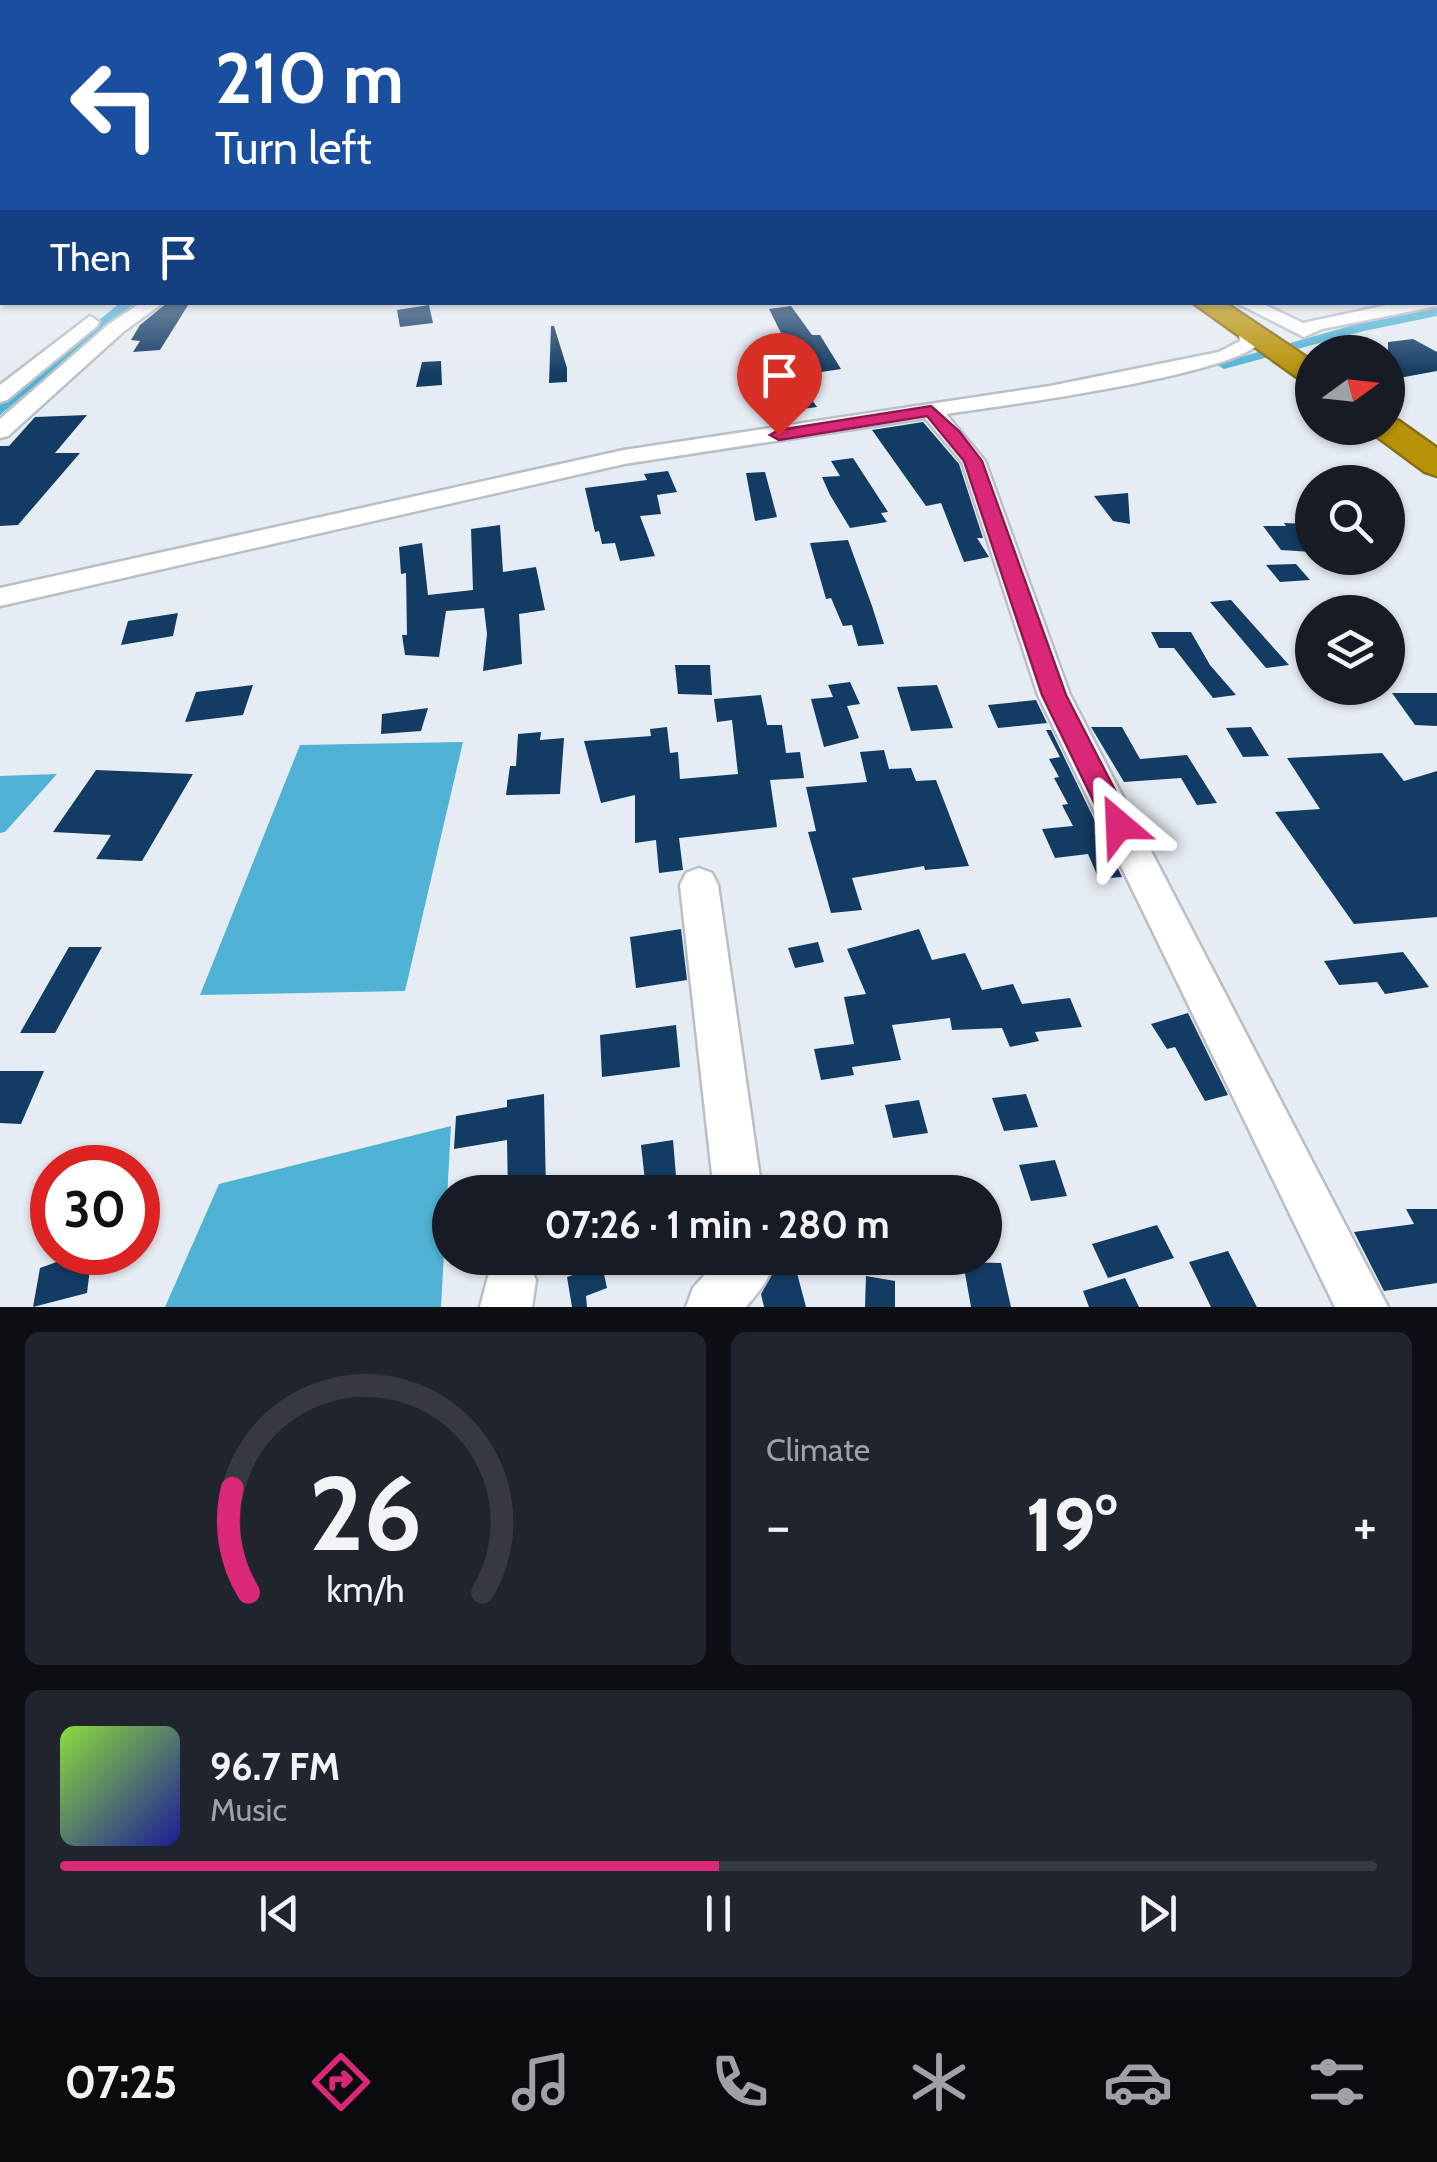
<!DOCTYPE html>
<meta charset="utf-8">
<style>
:root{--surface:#171b24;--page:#20242c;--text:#f1f3f6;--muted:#9ea1a6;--line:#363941;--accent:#db2777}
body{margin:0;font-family:Cabin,sans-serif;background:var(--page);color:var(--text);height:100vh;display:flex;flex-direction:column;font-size:38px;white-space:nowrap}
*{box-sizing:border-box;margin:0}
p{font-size:32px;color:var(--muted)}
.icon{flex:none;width:55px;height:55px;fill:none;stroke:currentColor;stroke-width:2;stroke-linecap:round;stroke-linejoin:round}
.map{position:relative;height:1307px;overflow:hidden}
.sheet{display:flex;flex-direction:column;gap:25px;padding:25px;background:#0d0f14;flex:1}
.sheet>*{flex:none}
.top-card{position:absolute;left:0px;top:0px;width:1438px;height:305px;box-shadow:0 2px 8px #0004;background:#1a4fa0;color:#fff;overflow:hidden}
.needle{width:65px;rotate:75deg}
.buttons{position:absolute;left:1295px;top:335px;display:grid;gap:20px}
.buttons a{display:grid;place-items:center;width:110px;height:110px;border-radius:50%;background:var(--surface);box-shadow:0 2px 8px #0004;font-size:50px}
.speed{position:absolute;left:30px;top:1145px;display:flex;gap:20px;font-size:50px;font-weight:700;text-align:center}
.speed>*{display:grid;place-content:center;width:130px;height:130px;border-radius:50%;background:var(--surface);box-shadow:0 2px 8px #0004;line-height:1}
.speed .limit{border:15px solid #d22;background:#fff;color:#111}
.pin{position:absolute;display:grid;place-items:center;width:85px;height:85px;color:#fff;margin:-102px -42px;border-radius:50% 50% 50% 0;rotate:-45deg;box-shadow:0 0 10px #0007}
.pin .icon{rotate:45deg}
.me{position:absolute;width:110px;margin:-55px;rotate:334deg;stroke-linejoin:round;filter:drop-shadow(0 0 8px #0008)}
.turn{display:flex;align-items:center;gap:35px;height:210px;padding:0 50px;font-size:45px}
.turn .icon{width:130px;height:130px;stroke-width:2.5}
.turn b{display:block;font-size:70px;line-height:85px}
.then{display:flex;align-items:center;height:95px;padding:0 50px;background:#0003;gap:20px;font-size:38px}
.big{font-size:75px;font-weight:700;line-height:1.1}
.sheet .card{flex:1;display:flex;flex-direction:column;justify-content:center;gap:15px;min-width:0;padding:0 35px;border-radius:15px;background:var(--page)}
.sheet .dial{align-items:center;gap:0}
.dial svg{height:260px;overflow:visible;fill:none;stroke:var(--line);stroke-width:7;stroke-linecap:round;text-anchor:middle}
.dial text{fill:var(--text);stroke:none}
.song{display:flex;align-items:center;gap:30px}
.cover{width:120px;height:120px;border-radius:15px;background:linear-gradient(135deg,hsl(90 70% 55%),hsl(240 70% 35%))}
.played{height:10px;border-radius:5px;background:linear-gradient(90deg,var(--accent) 50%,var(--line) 50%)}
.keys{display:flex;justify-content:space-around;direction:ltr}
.heat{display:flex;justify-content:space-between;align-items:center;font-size:55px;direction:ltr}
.sheet .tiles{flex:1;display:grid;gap:25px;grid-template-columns:1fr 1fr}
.card:last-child{grid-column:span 2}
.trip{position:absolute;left:432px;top:1175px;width:570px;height:100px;border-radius:50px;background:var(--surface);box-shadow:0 2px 8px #0004;font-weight:700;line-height:100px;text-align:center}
.dock{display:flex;height:160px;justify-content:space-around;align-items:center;background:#090b0e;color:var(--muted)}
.dock .icon{width:70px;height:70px}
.dock .active{color:var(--accent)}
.dock b{font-size:45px;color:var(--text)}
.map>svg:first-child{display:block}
.water{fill:#50b3d6}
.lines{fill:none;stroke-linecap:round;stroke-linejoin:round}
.canal{fill:#50b3d6;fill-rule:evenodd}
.building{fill:#123c64}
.minor-casing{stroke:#b9bfc5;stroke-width:5}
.highway-casing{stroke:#876f16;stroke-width:5}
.minor{fill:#fff;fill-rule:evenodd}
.highway{fill:#b89207;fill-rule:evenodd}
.route{fill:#db2777;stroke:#8e194d;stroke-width:2.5}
</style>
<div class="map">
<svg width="1437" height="1307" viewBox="0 0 1437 1307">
<rect width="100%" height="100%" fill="#e6ecf3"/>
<!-- water -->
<path class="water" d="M463 742 405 991 200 995 300 745Z
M57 774 5 832 0 833V776Z
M451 1126 441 1307H165L219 1184Z"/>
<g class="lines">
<!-- canal -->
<path class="canal" d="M121 302H136L0 415V402Z
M1437 308V316L1364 331 1224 369 1216 364 1357 324Z"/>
</g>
<!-- building -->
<path class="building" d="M168 302H190L160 350 133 352 140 341 131 340 140 325Z
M429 305 433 323 400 327 397 310Z
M791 306 812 335H820L841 369 795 376 817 407 779 412 758 370 775 368 763 343 785 341 769 309Z
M551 326H554L567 368V382L549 383Z
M1413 339 1437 352V371L1388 380V342Z
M441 361 442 385 416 387 422 362Z
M87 415 55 453H80L18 525 0 526V446H9L35 417Z
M923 422 959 464 983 538H977L989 557 964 562 941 503 926 506 872 430Z
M853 458 888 512 881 513 887 522 850 528 830 495 822 477 840 476 831 461Z
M668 471 677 492 657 495 661 514 640 516 655 556 620 561 615 543 602 544 599 531 595 532 585 488 647 480 644 474Z
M765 472 777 517 755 521 746 473Z
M1128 493 1130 524 1113 521 1094 496Z
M1284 523 1307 524 1312 532V552L1281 550 1263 526H1286Z
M500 525 503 572 536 567 545 610 519 614 522 664 483 671 487 634 484 608 446 611 439 657 405 655 402 635H407L406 573 401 574 399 547 422 543 428 595 473 590 471 529Z
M848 540 872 606 884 644 858 646 852 625 843 626 831 598 826 599 810 543Z
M1296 564 1310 580 1280 582 1266 565Z
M1231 600 1289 665 1266 668 1210 602Z
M178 613 173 636 121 645 128 621Z
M1151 632H1191L1210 665 1236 695 1213 698 1174 648H1159Z
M675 665H710L712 695 678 694Z
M850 682 860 704 847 706 859 738 824 747 811 699 833 697 828 685Z
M253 685 243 715 185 722 196 692Z
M937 685 953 728 911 731 897 687Z
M1392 693H1437V726L1415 725Z
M761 695 767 725H782L786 753 800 752 804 778 770 780 777 827 679 838 683 870 659 873 656 840 635 843V795L601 803 584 741 651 736 650 729 667 727 670 753 678 752 680 779 738 774 732 720 717 722 714 699Z
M1036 700 1047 723 998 728 988 705Z
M428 708 421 731 381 734 382 714Z
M1091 727H1122L1140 759 1187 755 1217 803 1197 805 1181 778 1124 782Z
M1251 727 1269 756 1243 757 1226 728Z
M1046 730H1051L1122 877 1099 879 1088 854 1055 858 1042 829 1073 826 1062 805 1068 804 1054 778 1059 777 1049 759 1060 757Z
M541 732 540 740 564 738 560 794 506 795 510 766H516L518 734Z
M884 750 889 769 911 768 916 781 936 780 969 866 925 870 924 866 852 878 862 910 831 913 808 832 816 831 806 787 867 782 860 752Z
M1382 753 1404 781 1437 771V917L1354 924 1275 812 1320 809 1287 758Z
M96 770 193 774 142 861 96 859 111 835 53 832Z
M681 929 687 980 636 988 630 937Z
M919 929 932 960 965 953 982 990 1013 984 1022 1004 1070 998 1082 1027 1035 1032 1039 1041 1010 1047 1002 1028 952 1030 950 1018 892 1025 901 1060 852 1067 854 1075 821 1080 814 1049 854 1044 844 997 866 994 847 949Z
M818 942 824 962 795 968 788 948Z
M69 947H102L55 1033H20Z
M1403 952 1429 987 1385 994 1377 982 1339 985 1324 961Z
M1188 1013 1228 1095 1205 1101 1175 1047 1167 1049 1151 1024Z
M676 1025 680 1067 602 1077 600 1035Z
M0 1071H44L21 1124 0 1123Z
M544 1094 546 1192H508L507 1140 454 1149 456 1116 507 1107V1100Z
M1026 1094 1038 1127 1004 1131 992 1098Z
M919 1100 928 1133 893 1138 885 1105Z
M673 1140 676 1176 645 1181 641 1145Z
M1055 1160 1067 1196 1031 1201 1019 1165Z
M1406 1209H1437V1283L1384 1291 1354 1232 1414 1224Z
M1157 1225 1174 1258 1108 1278 1092 1244Z
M1228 1251 1257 1307H1211L1189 1262Z
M84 1252H92L87 1293 33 1307 40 1268Z
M775 1258H793L806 1307H764L761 1294 773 1273Z
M963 1262 1001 1263 1011 1307H971Z
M602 1265 607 1288 586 1296 587 1307H572L567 1277Z
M866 1276 895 1281V1307H865Z
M1125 1278 1139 1307H1089L1083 1291Z"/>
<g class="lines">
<!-- minor casing -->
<g class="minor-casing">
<path id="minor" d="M1435 297 1437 306 1322 329 1304 337 1235 302H1259L1303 323 1401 302H1435Z
M142 302H164L123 332 8 436 0 438V419L109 324Z
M90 316 99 322 97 326 7 400 0 402V385Z
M1247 323 1256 329 1260 343C1228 376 1002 406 946 414L985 461 1070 695 1388 1307H1335L1038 695 962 462 925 418 624 464 0 606V588L624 450 1050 386 1219 352 1240 341 1238 329Z
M699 868 712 873 718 885 762 1192H714L680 885 686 873Z
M502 1258 528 1262 536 1280 532 1307H480L492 1262Z
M720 1258H771C774 1277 757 1293 746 1307H686L693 1288Z"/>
</g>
<!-- highway casing -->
<g class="highway-casing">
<path id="highway" d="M1192 302H1224L1312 361V383L1301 380Z
M1388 418 1399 421 1437 448V476L1425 472 1375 435 1371 428H1388Z"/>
</g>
<!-- minor -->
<use href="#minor" class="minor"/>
<!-- highway -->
<use href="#highway" class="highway"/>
</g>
<!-- sky -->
<linearGradient id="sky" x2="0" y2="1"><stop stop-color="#6bb4e1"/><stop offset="0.51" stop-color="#f4f6fa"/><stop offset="1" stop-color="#f4f6fa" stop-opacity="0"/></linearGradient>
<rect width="1437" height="375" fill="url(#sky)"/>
<!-- route -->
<path class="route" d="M931 406 959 431 982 461 1066 695 1133 825 1129 833 1119 837 1109 833 1042 695 964 461 927 416 779 440 770 435 779 430Z"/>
</svg>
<div class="buttons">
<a><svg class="needle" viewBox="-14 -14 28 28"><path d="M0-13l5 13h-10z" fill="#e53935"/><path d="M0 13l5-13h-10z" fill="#9ea1a6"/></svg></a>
<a><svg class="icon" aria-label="search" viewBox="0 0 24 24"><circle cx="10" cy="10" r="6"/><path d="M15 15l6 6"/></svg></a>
<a><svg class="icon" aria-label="layers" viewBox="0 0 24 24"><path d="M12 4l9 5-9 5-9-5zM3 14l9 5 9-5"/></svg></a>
</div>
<div class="speed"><div class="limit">30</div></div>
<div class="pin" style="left:779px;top:435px;background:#d93025"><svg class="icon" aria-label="arrive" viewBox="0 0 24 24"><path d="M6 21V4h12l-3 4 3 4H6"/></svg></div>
<svg class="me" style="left:1119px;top:825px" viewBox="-20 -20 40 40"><path d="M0-17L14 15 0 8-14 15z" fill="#db2777" stroke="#fff" stroke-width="4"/></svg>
<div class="trip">07:26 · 1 min · 280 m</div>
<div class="top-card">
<div class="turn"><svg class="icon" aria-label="left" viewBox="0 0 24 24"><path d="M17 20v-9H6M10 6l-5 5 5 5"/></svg><div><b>210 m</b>Turn left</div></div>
<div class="then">Then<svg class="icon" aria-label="arrive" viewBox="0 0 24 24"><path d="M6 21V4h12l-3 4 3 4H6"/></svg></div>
</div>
</div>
<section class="sheet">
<div class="tiles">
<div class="card dial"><svg viewBox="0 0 100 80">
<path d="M14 69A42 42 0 1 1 86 69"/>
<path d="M14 69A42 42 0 0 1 9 37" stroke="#db2777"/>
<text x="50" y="56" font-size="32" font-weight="700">26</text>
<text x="50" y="72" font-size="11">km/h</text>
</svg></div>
<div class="card"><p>Climate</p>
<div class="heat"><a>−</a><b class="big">19°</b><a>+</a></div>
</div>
<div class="card">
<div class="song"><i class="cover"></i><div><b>96.7 FM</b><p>Music</p></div></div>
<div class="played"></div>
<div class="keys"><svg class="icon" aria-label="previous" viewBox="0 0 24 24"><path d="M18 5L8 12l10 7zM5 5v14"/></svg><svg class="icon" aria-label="pause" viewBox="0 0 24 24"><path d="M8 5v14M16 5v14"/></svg><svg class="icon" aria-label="next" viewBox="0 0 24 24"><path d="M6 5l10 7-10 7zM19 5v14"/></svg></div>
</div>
</div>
</section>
<nav class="dock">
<b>07:25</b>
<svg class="icon active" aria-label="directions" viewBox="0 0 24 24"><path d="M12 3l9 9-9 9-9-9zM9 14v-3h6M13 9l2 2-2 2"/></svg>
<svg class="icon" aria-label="music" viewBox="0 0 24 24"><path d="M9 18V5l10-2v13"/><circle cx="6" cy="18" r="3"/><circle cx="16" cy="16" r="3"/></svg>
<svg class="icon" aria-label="phone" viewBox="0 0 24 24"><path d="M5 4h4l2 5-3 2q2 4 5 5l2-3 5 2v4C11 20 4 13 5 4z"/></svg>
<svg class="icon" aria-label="climate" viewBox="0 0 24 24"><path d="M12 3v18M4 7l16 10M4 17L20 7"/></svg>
<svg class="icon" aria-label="car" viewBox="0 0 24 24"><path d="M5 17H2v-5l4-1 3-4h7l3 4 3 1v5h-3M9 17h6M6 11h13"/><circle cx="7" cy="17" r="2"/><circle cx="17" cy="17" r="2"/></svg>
<svg class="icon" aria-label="filters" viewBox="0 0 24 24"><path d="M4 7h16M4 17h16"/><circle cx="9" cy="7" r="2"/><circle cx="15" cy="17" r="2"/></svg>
</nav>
